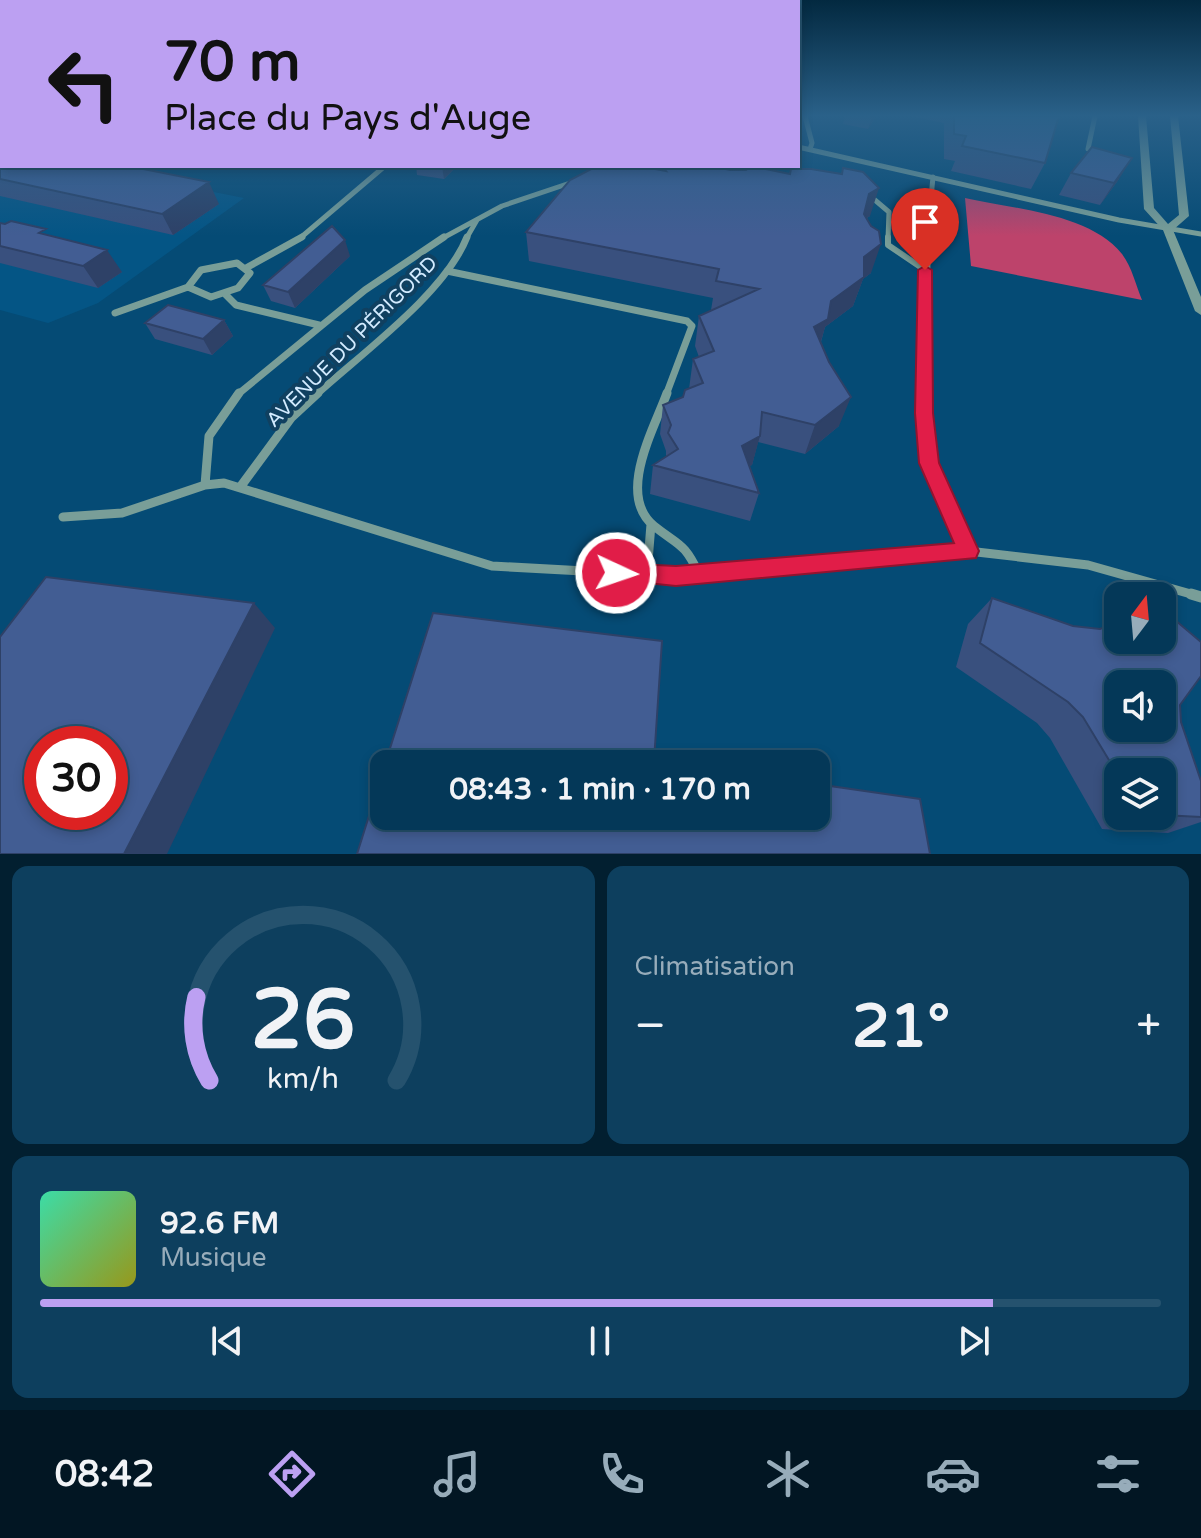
<!DOCTYPE html>
<html lang="fr">
<meta charset="utf-8">
<style>
:root{--surface:#043858;--page:#0d3f5e;--text:#f1f3f6;--muted:#97acba;--line:#25526e;--accent:#bca0f2}
body{margin:0;font-family:"Varela Round",sans-serif;background:var(--page);color:var(--text);height:100vh;display:flex;flex-direction:column;font-size:30px;white-space:nowrap}
*{box-sizing:border-box;margin:0}
p{font-size:26px;color:var(--muted)}
.icon{flex:none;width:44px;height:44px;fill:none;stroke:currentColor;stroke-width:2;stroke-linecap:round;stroke-linejoin:round}
.map{position:relative;height:854px;overflow:hidden}
.details{display:flex;flex-direction:column;gap:12px;padding:12px;background:#021f30;flex:1}
.details>*{flex:none}
.top-card{position:absolute;left:0px;top:0px;width:800px;height:168px;box-shadow:0 4px 12px #0003,0 0 0 2px var(--line);background:#bca0f2;color:#111;overflow:hidden}
.needle{width:52px;rotate:16deg}
.controls{position:absolute;left:1104px;top:582px;display:grid;gap:16px}
.controls a{display:grid;place-items:center;width:72px;height:72px;border-radius:16px;background:var(--surface);box-shadow:0 4px 12px #0003,0 0 0 2px var(--line);font-size:40px}
.speed{position:absolute;left:24px;top:726px;display:flex;gap:16px;font-size:40px;font-weight:700;text-align:center}
.speed>*{display:grid;place-content:center;width:104px;height:104px;border-radius:50%;background:var(--surface);box-shadow:0 4px 12px #0003,0 0 0 2px var(--line);line-height:1}
.speed .limit{border:12px solid #d22;background:#fff;color:#111}
.pin{position:absolute;display:grid;place-items:center;width:68px;height:68px;color:#fff;margin:-82px -34px;border-radius:50% 50% 50% 0;rotate:-45deg;box-shadow:0 0 8px #0007}
.pin .icon{rotate:45deg}
.me{position:absolute;width:88px;margin:-44px;rotate:93deg;stroke-linejoin:round;filter:drop-shadow(0 0 6px #0008)}
.turn{display:flex;align-items:center;gap:28px;height:168px;padding:0 32px;font-size:36px}
.turn .icon{width:104px;height:104px;stroke-width:2.5}
.turn b{display:block;font-size:56px;line-height:68px}
.big{font-size:60px;font-weight:700;line-height:1.1}
.details .tile{flex:1;display:flex;flex-direction:column;justify-content:center;gap:12px;min-width:0;padding:0 28px;border-radius:16px;background:var(--page)}
.details .dial{align-items:center;gap:0}
.dial svg{height:208px;overflow:visible;fill:none;stroke:var(--line);stroke-width:7;stroke-linecap:round;text-anchor:middle}
.dial text{fill:var(--text);stroke:none}
.song{display:flex;align-items:center;gap:24px}
.cover{width:96px;height:96px;border-radius:12px;background:linear-gradient(135deg,hsl(160 70% 55%),hsl(60 70% 35%))}
.played{height:8px;border-radius:4px;background:linear-gradient(90deg,var(--accent) 85%,var(--line) 85%)}
.keys{display:flex;justify-content:space-around;direction:ltr}
.heat{display:flex;justify-content:space-between;align-items:center;font-size:44px;direction:ltr}
.details .tiles{flex:1;display:grid;gap:12px;grid-template-columns:1fr 1fr}
.tile:last-child{grid-column:span 2}
.trip{position:absolute;left:370px;top:750px;width:460px;height:80px;border-radius:16px;background:var(--surface);box-shadow:0 4px 12px #0003,0 0 0 2px var(--line);font-weight:700;line-height:80px;text-align:center}
.menu{display:flex;height:128px;justify-content:space-around;align-items:center;background:#021623;color:var(--muted)}
.menu .icon{width:56px;height:56px}
.menu .current{color:var(--accent)}
.menu b{font-size:36px;color:var(--text)}
.map>svg:first-child{display:block}
.built{fill:#045585}
.forest{fill:#bd436b}
.lines{fill:none;stroke-linecap:round;stroke-linejoin:round}
.pedestrian-far1{stroke:#799e98;stroke-width:5}
.pedestrian{stroke:#799e98;stroke-width:6}
.minor-far3{stroke:#799e98;stroke-width:5}
.minor-far2{stroke:#799e98;stroke-width:7}
.minor-far1{stroke:#799e98;stroke-width:9}
.minor{stroke:#799e98;stroke-width:11}
.tertiary{fill:#799e98;fill-rule:evenodd}
.wall{fill:#39507e;fill-rule:evenodd}
.shaded-wall{fill:#2e4167}
.building{fill:#425d93;stroke:#2e4167;stroke-width:2;fill-rule:evenodd}
.route{fill:#e11d48;stroke:#92132f;stroke-width:2}
.labels{text-anchor:middle;dominant-baseline:central;stroke-width:8;stroke-linejoin:round;paint-order:stroke}
.street-label{font-size:20px;fill:#d3ebff;stroke:#104060}
</style>
<div class="map">
<svg width="1201" height="854" viewBox="0 0 1201 854">
<rect width="100%" height="100%" fill="#054b75"/>
<!-- built -->
<path class="built" d="M83 166 244 198 98 303 48 323 0 310V180Z"/>
<!-- forest -->
<path class="forest" d="M965 198C1013 209 1089 213 1122 254 1132 267 1136 286 1142 300L971 266Z"/>
<g class="lines">
<!-- pedestrian-far1 -->
<path class="pedestrian-far1" d="M869 195 889 212 888 239"/>
<!-- pedestrian -->
<path class="pedestrian" d="M888 237V245L925 270"/>
<!-- minor-far3 -->
<path class="minor-far3" d="M805 116 812 143 810 149
M798 147 1119 220 1201 234
M1088 149 1095 116
M299 239 385 166
M441 239 502 206 579 180
M466 239 477 220
M927 239 933 177"/>
<!-- minor-far2 -->
<path class="minor-far2" d="M237 263 250 273 238 288 211 297 188 287 201 270Z
M246 268 302 237
M447 271 687 321 692 326 666 395
M225 294 236 305 319 325
M115 313 188 287
M237 395 365 290 444 237
M316 395C362 353 445 293 467 237
M922 395 928 237"/>
<!-- minor-far1 -->
<path class="minor-far1" d="M667 393C654 429 616 495 654 526 679 546 684 542 699 574
M922 393 932 472 968 551
M205 485 209 436 239 393
M241 486 291 418 318 393
M63 517 122 513 205 485 224 483 492 566 676 576 968 551 1088 565 1198 596
M647 574 651 524"/>
<!-- minor -->
<path class="minor" d="M1191 594 1201 597"/>
<!-- tertiary -->
<path class="tertiary" d="M1138 116H1146L1154 208 1168 224 1179 215 1170 116H1178L1189 216 1173 230 1201 297V315L1195 311 1163 230 1144 209Z"/>
</g>
<!-- wall -->
<path class="wall" d="M845 116H876L868 129 843 124Z
M910 116H1059L1045 163 1031 189 951 171 955 161 944 159V123Z
M0 140 219 204 173 235 0 196Z
M416 166H457L444 179 417 175Z
M655 166H712L870 216 867 218 871 273 863 279 853 306 825 327 821 342 839 426 805 454 758 442 752 465 749 466 759 493 750 521 650 494 653 465 666 457V451L660 434 663 405 683 397 689 389 693 359 699 357 695 346 699 316 712 310H711L713 298 529 261 526 232 655 169Z
M1071 173 1119 179 1100 205 1059 195Z
M0 223 50 236 122 272 98 288 0 263Z
M350 256 295 308 271 301 263 285Z
M224 320 233 336 212 355 155 339 145 323Z
M992 598 1180 705 1181 722 1201 781V822L1168 833 1102 829 1050 738 1037 723 956 667 968 624ZM1118 772H1162V816H1118Z"/>
<!-- shaded-wall -->
<path class="shaded-wall" d="M0 116H2L0 137Z
M872 116H876L868 129Z
M1132 158 1119 179 1100 205 1114 183Z
M442 166H457L444 179Z
M209 182 219 204 173 235 162 214Z
M879 188 870 216 860 222 869 194Z
M345 240 350 256 295 308 288 292Z
M881 244 871 273 863 279 853 306 825 327 819 348 814 327 831 301 864 257Z
M107 250 122 272 98 288 83 266Z
M224 320 233 336 212 355 203 339Z
M851 397 839 426 805 454 815 425Z
M760 436 752 465 735 474 742 446Z
M254 603 275 628 167 854H124Z"/>
<!-- building -->
<path class="building" d="M954 116H1059L1045 163 962 146 966 136 954 134Z
M0 140 2 141V166H128L209 182 162 214 0 179Z
M1092 147 1132 158 1114 183 1071 173Z
M597 166H639L666 171 662 166H712L730 170H746L751 166 790 174 791 169H811L842 174 843 168 863 172 879 188 869 194 864 214 871 226 879 231 881 244 864 257V277L831 301 828 319 814 327 829 362 851 397 815 425 762 412 760 436 742 446 759 493 653 465 678 449 668 433 671 425 663 405 683 397 685 390 703 383 693 359 714 351 699 316 759 289 716 281 719 269 526 232 570 180Z
M11 221 46 229 39 233 107 250 83 266 0 246V223L5 224Z
M332 226 345 240 288 292 263 285Z
M168 305 224 320 203 339 145 323Z
M46 577 254 603 124 854H0V637ZM42 744H110V812H42Z
M992 598 1073 626 1100 629 1118 622V640H1162V609L1201 642V676L1180 705 1181 722 1201 781V817L1162 815V772H1118V775L1083 717 1068 702 980 643ZM1118 684H1162V728H1118Z
M433 613 662 641 654 761 674 764H385Z
M384 768V816H816V784L920 799 930 854H357Z"/>
<!-- sky -->
<linearGradient id="sky" x2="0" y2="1"><stop stop-color="#032940"/><stop offset="0.49" stop-color="#2a6189"/><stop offset="1" stop-color="#2a6189" stop-opacity="0"/></linearGradient>
<rect width="1201" height="236" fill="url(#sky)"/>
<!-- route -->
<path class="route" d="M925 266 932 270 933 413 939 463 979 551 976 558 676 586 608 579 605 573 608 566 616 563 676 566 954 543 919 463 915 413 918 270Z"/>
<g class="labels">
<!-- street labels -->
<g class="street-label">
<text transform="translate(352 342) rotate(-45)">AVENUE DU PÉRIGORD</text>
</g>
</g>
</svg>
<div class="controls">
<a><svg class="needle" viewBox="-14 -14 28 28"><path d="M0-13l5 13h-10z" fill="#e53935"/><path d="M0 13l5-13h-10z" fill="#97acba"/></svg></a>
<a><svg class="icon" aria-label="sound" viewBox="0 0 24 24"><path d="M4 9h4l5-4v14l-5-4H4zM17 9q2 3 0 6"/></svg></a>
<a><svg class="icon" aria-label="layers" viewBox="0 0 24 24"><path d="M12 4l9 5-9 5-9-5zM3 14l9 5 9-5"/></svg></a>
</div>
<div class="speed"><div class="limit">30</div></div>
<div class="pin" style="left:925px;top:270px;background:#d93025"><svg class="icon" aria-label="arrive" viewBox="0 0 24 24"><path d="M6 21V4h12l-3 4 3 4H6"/></svg></div>
<svg class="me" style="left:616px;top:573px" viewBox="-20 -20 40 40"><circle r="17" fill="#e11d48" stroke="#fff" stroke-width="3"/><path d="M0-11L8 9 0 5-8 9z" fill="#fff"/></svg>
<div class="trip">08:43 · 1 min · 170 m</div>
<div class="top-card">
<div class="turn"><svg class="icon" aria-label="left" viewBox="0 0 24 24"><path d="M17 20v-9H6M10 6l-5 5 5 5"/></svg><div><b>70 m</b>Place du Pays d'Auge</div></div>
</div>
</div>
<section class="details">
<div class="tiles">
<div class="tile dial"><svg viewBox="0 0 100 80">
<path d="M14 69A42 42 0 1 1 86 69"/>
<path d="M14 69A42 42 0 0 1 9 37" stroke="#bca0f2"/>
<text x="50" y="56" font-size="32" font-weight="700">26</text>
<text x="50" y="72" font-size="11">km/h</text>
</svg></div>
<div class="tile"><p>Climatisation</p>
<div class="heat"><a>−</a><b class="big">21°</b><a>+</a></div>
</div>
<div class="tile">
<div class="song"><i class="cover"></i><div><b>92.6 FM</b><p>Musique</p></div></div>
<div class="played"></div>
<div class="keys"><svg class="icon" aria-label="previous" viewBox="0 0 24 24"><path d="M18 5L8 12l10 7zM5 5v14"/></svg><svg class="icon" aria-label="pause" viewBox="0 0 24 24"><path d="M8 5v14M16 5v14"/></svg><svg class="icon" aria-label="next" viewBox="0 0 24 24"><path d="M6 5l10 7-10 7zM19 5v14"/></svg></div>
</div>
</div>
</section>
<nav class="menu">
<b>08:42</b>
<svg class="icon current" aria-label="directions" viewBox="0 0 24 24"><path d="M12 3l9 9-9 9-9-9zM9 14v-3h6M13 9l2 2-2 2"/></svg>
<svg class="icon" aria-label="music" viewBox="0 0 24 24"><path d="M9 18V5l10-2v13"/><circle cx="6" cy="18" r="3"/><circle cx="16" cy="16" r="3"/></svg>
<svg class="icon" aria-label="phone" viewBox="0 0 24 24"><path d="M5 4h4l2 5-3 2q2 4 5 5l2-3 5 2v4C11 20 4 13 5 4z"/></svg>
<svg class="icon" aria-label="climate" viewBox="0 0 24 24"><path d="M12 3v18M4 7l16 10M4 17L20 7"/></svg>
<svg class="icon" aria-label="car" viewBox="0 0 24 24"><path d="M5 17H2v-5l4-1 3-4h7l3 4 3 1v5h-3M9 17h6M6 11h13"/><circle cx="7" cy="17" r="2"/><circle cx="17" cy="17" r="2"/></svg>
<svg class="icon" aria-label="filters" viewBox="0 0 24 24"><path d="M4 7h16M4 17h16"/><circle cx="9" cy="7" r="2"/><circle cx="15" cy="17" r="2"/></svg>
</nav>
